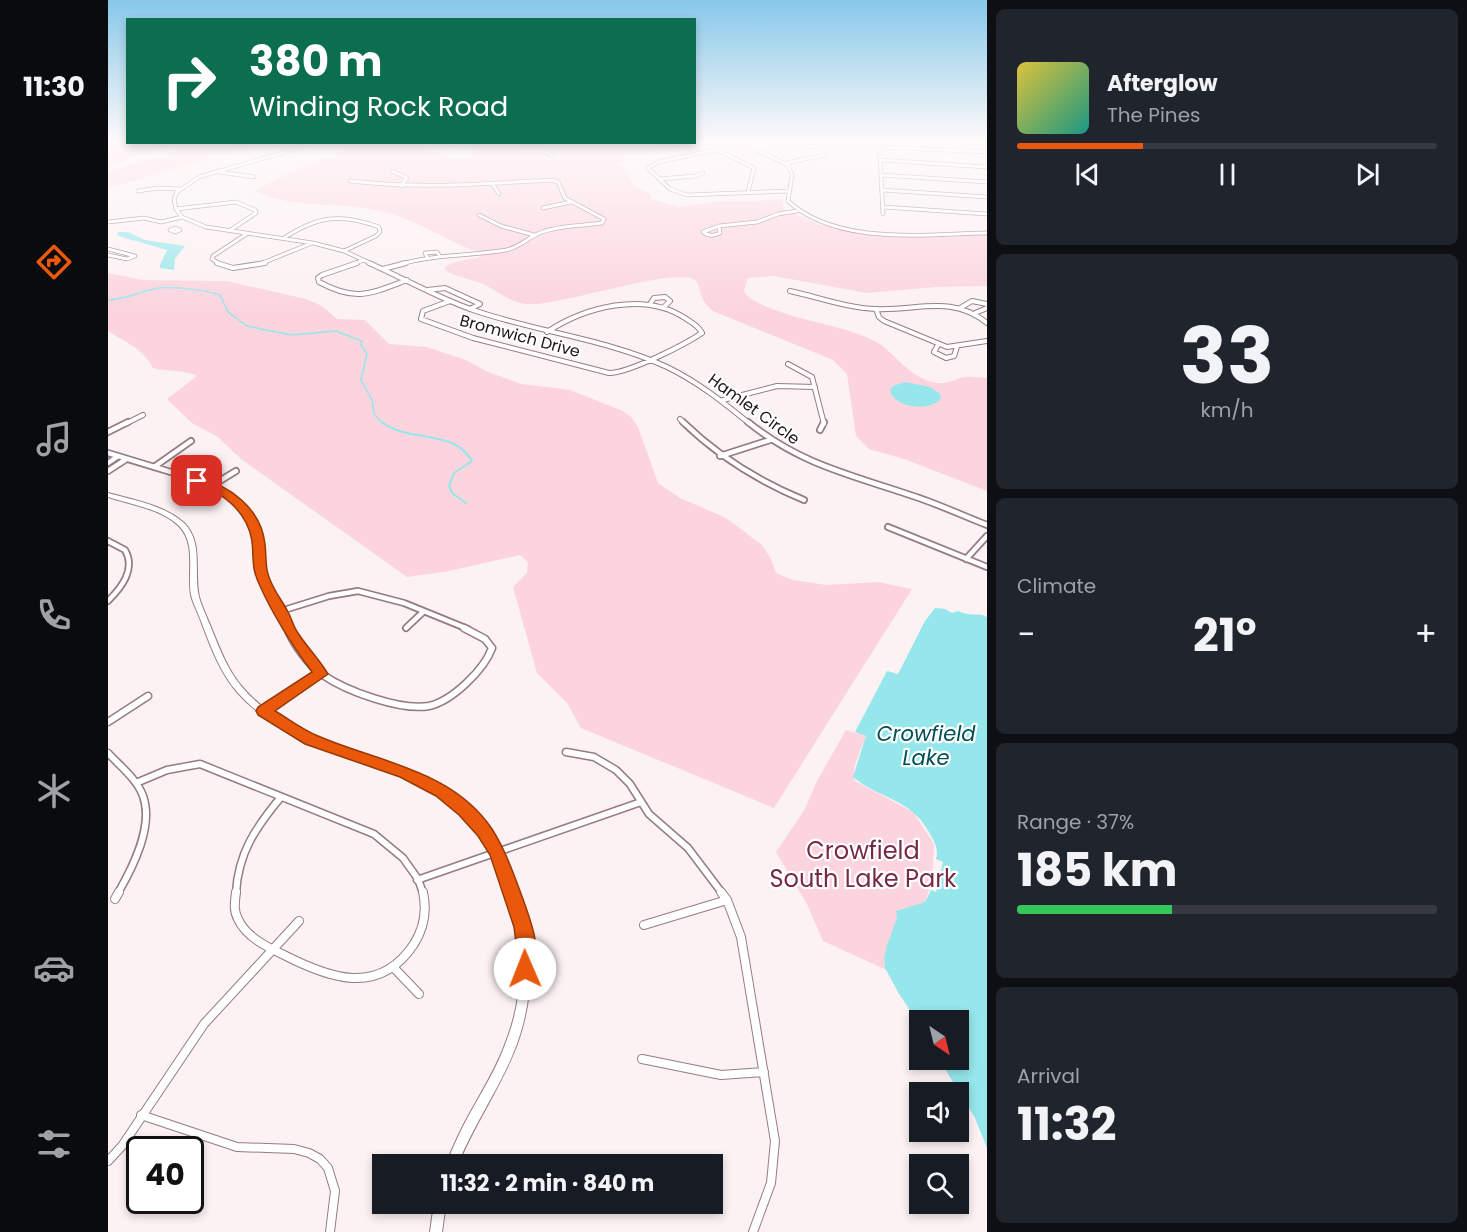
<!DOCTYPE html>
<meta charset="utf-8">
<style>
:root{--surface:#171b24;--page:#20242c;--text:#f1f3f6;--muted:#9ea1a6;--line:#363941;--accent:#ea580c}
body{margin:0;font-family:Poppins,sans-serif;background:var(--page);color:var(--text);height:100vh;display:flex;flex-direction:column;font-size:22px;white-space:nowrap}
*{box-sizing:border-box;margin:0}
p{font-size:20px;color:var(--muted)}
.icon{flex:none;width:33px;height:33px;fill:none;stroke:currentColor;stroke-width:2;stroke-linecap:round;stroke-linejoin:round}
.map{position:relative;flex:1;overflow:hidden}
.side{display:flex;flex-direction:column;gap:9px;padding:9px;background:#0d0f14;width:480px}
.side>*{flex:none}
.guide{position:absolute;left:18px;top:18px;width:570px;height:126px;border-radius:0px;box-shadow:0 3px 9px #0003;background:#0b6e4f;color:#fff;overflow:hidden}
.needle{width:39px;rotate:145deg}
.fabs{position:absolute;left:801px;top:1010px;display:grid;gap:12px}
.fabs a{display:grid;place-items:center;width:60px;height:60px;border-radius:0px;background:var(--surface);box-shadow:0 3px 9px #0003;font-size:30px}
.speed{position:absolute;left:18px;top:1136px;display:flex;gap:12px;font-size:30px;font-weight:700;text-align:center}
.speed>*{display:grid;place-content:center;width:78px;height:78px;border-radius:50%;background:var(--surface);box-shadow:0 3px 9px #0003;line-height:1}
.speed .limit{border:3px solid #111;border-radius:9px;background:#fff;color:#111}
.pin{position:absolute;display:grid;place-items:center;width:51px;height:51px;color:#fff;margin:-26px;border-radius:12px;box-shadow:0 3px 9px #0006}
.me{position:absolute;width:66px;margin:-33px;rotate:359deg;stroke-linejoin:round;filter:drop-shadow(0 0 4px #0008)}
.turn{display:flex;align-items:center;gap:21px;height:126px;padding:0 24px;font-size:27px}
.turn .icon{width:78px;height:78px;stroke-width:2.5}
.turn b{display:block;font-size:42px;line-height:51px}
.big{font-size:45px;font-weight:700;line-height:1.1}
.side .card{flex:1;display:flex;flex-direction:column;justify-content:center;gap:9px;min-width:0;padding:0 21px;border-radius:9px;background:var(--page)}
.side .dial{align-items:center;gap:0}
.dial b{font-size:78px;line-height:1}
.song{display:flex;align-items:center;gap:18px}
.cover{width:72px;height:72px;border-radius:9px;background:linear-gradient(135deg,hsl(50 70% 55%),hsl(170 70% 35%))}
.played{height:6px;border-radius:3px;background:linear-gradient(90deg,var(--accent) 30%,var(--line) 30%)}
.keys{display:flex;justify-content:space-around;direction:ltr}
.heat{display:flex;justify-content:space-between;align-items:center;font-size:33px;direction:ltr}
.charge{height:9px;border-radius:4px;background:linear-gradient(90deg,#34c759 37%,var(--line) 0)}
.trip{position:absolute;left:264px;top:1154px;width:351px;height:60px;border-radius:0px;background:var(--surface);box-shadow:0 3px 9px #0003;font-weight:700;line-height:60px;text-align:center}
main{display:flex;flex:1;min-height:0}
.menu{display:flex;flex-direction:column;width:108px;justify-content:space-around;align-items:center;background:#090b0e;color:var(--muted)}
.menu .icon{width:42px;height:42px}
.menu .selected{color:var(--accent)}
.menu b{font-size:27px;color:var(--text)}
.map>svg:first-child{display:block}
.green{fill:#fbd4de}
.water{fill:#95e7eb}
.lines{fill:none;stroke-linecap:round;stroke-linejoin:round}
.stream-far1{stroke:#95e7eb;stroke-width:1.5}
.stream{stroke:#95e7eb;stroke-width:2}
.street-far4-casing{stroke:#957c82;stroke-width:4.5}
.street-far3-casing{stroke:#957c82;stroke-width:6}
.street-far2-casing{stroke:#957c82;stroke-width:8}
.street-far1-casing{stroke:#957c82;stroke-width:9}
.street-casing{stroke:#957c82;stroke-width:10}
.secondary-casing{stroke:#957c82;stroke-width:2}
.street-far4{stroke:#fff;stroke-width:3}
.street-far3{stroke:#fff;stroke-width:4}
.street-far2{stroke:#fff;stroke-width:4.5}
.street-far1{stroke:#fff;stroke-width:6}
.street{stroke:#fff;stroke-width:8}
.secondary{fill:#fff;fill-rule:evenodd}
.route{fill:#ea580c;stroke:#983908;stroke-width:1.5}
.labels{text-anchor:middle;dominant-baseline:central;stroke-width:4.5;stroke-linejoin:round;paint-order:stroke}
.far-street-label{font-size:16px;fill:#1f1518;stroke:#fff}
.water-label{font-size:21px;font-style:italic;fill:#015053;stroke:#fff}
.near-park-label{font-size:24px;fill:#762a45;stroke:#fff}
</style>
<main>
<nav class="menu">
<b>11:30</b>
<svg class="icon selected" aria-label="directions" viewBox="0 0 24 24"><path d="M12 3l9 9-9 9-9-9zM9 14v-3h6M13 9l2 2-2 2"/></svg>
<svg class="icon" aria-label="music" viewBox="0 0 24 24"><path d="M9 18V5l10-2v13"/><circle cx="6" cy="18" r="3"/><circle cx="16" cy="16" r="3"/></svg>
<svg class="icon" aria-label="phone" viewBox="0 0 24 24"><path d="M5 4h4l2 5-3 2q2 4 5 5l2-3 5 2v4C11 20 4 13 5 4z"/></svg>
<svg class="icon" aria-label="climate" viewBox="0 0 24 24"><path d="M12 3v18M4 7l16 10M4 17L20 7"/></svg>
<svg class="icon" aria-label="car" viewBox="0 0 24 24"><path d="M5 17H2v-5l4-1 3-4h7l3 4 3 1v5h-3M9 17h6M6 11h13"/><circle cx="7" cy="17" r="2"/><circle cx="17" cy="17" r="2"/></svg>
<svg class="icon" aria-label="filters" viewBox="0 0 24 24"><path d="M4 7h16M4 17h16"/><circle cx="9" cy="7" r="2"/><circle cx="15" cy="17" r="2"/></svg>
</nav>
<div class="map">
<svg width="879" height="1232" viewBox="0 0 879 1232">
<rect width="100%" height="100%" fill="#fcf1f3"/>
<!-- green -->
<path class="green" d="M0 139H19L20 142 72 143 0 166Z
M587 139 612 141C594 143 521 154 510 164L517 169C528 192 523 182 543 195V199L572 207 602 202 670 200 675 201V208L712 225 736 230 790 237 791 235 852 237 853 235H879V286L828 287 759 293 666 276 640 278 636 291C647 312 725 324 747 333 757 336 768 341 776 347 792 361 807 380 829 383 840 384 847 379 856 377 863 376 872 378 879 378V491L796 459 761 449 748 436 739 374 725 360 605 311C602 308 598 305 596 301 592 295 592 285 587 280 568 266 454 306 420 304 399 302 393 292 375 284 362 279 349 277 336 270L338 266 347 262 373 257 371 251 361 249C333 236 303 218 272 211 231 201 189 210 149 192L150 189C185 171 245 138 284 143 305 145 358 164 373 147L365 146 363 143 586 142Z
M88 143H159L0 188V172Z
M0 273 35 280 118 281 198 299 214 306 229 319 257 320 281 344 319 347 358 360 378 371 413 384 462 390 515 411 523 417 530 427 550 483 572 498 618 518 654 545 663 559 668 573 685 580 718 585 770 582 804 589 666 808 473 728 459 703 429 673 405 587 419 573 420 562 412 555 341 571 299 577 133 459 110 437 84 423 59 399 89 376C75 369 60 372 45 368 35 348 18 343 0 331Z
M738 730 758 736C754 748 742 768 747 781L805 812 826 844 824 881 817 902 783 972 715 941 699 904 668 852 697 809 709 781Z"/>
<!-- water -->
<path class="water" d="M10 232H20L37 240 77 246 67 259 66 270 52 268V265L59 250 14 237 9 235Z
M797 382 822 387 832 394 833 399C822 412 785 408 782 390L785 386Z
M827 608 837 609 844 613 850 611C861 617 871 612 879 617V1148L867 1118 831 1059H850V1020H812L811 1023 791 994 777 968 776 958 779 945 789 918 788 911 817 902 823 890 828 892 835 862 828 859C831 849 826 841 821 832 802 798 771 799 745 777L758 736 747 732 779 671 790 674 817 621Z"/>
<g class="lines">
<!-- stream-far1 -->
<path class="stream-far1" d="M0 300C17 299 30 293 46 289 60 285 98 290 112 295L120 312 139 326 184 335 228 331 254 341 253 345 259 354 253 380 264 400 266 414 275 424"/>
<!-- stream -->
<path class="stream" d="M274 422C302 444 345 428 364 461L346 473 341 486 344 493 358 503"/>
<!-- street-far4 casing -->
<g class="street-far4-casing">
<path id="street-far4" d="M625 139 680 165 684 175 680 201C729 246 817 234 879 233
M771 139 775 214
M211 142 91 177 69 192 66 199 68 209 74 217 98 227 205 243 236 251 264 264
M331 142 350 146
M442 142 444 145 440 153 445 156
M417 143 434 142
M636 144 550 162 540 168 562 189 579 195 680 191
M693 146 717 147
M772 147 879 152
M610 150 646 168 640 192
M773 160 879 167
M678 163 716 155V139
M284 171 299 178 293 186
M111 172 146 177
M773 175 879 182
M551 179 587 176 595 173
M242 181C311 189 375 184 444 180L450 182 457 198 496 219 494 223C475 226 452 225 434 232 420 237 413 247 398 250 363 256 328 254 293 264
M384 183 391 194
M774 190 879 197
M30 191 50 188 73 189
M776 207 879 214
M435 208 463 202
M68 209 128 202 147 210 148 213 121 231
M371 215 393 226 426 235
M0 222 36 218 53 222 74 217
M611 226 612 233C606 236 600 236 595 232Z
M611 226 649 222 670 214 689 211
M67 228 72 230 67 232 62 230Z
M176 238C210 216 232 213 271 227L272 232 268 236 236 251
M0 249 27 256 19 259 0 255
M319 257 317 253 329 252 331 255
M112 264 104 259 105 256 140 233
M152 264 204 243
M245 264 256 260"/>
</g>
<!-- street-far3 casing -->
<g class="street-far3-casing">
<path id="street-far3" d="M109 263 125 268 157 263
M249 263 214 275 210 278 211 282C248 302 262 294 299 280
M261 263C295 278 330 298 365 310 429 332 498 339 559 367 590 382 615 402 642 424
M275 269 298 263
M320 290 337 288 372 304 362 309
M682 291C710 297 739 308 768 309 809 311 844 294 879 323
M342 301 315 311 313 319 365 338 501 373C521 373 576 345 594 333 590 325 584 323 577 318 536 291 477 307 439 332
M542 304 546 298 557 297 562 301 556 307
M852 308 864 301 879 304
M768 309 771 317 776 321 839 347 879 341
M867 313 879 308
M830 345 826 352 838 358 846 356 849 347
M680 364 704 377 716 424
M615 400 669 386 707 387
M572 419 577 424
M17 424 35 415"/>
</g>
<!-- street-far2 casing -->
<g class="street-far2-casing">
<path id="street-far2" d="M575 422C611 457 650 481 696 500
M640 422C692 464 740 474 802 495 828 503 853 515 879 525
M712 430 716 422
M0 432 20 422
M0 453 99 483 127 500 145 524 152 572 173 611
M612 456 662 440
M0 463 9 457
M46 467 83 441
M0 471 17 460
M105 485 128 471
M780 527 879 567
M0 541 17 550C28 569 14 587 0 601
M858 559 879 536
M173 611 180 629
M173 611 221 596 250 591 296 603 360 629
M298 628 315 612"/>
</g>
<!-- street-far1 casing -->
<g class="street-far1-casing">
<path id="street-far1" d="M179 628C185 643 201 666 215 675 238 691 293 711 321 706 344 701 376 670 384 648L377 639 356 628
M155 711 213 674
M0 722 40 696
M458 752 486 757 508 770 522 784 541 814 580 848 614 893
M0 753C12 766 29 779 35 796 46 826 25 867 10 893
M28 783 59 770 92 764 266 834 295 858 310 879 315 893
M309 880 533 802
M128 893C130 853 148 827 173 797"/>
</g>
<!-- street casing -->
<g class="street-casing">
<path id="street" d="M128 892C127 901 125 910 130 919 138 937 159 947 176 955 221 978 271 997 306 944 316 928 319 910 315 892
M613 892 619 900 633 937 667 1141 663 1183 645 1232
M7 899 11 892
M536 925 619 900
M286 968 311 994
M534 1059 613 1075 656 1072
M33 1115 129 1147 186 1149 201 1153 212 1159 220 1168 227 1191 222 1232
M0 1161 14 1146 96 1024 191 921"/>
</g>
<!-- secondary casing -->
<g class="secondary-casing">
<path id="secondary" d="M0 493C25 500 56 505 76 523 96 543 85 572 91 597 93 604 96 611 99 618 109 641 117 667 134 687 174 734 239 747 294 768 328 781 360 803 382 832 393 846 399 864 405 881 424 936 429 985 410 1041 395 1084 367 1121 350 1164H338C345 1147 352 1131 361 1115 374 1091 389 1068 398 1042 419 988 415 937 396 883 391 867 385 851 376 838 355 809 323 787 290 773 234 751 171 739 130 693 112 673 102 645 93 621 90 612 85 604 83 595 79 573 89 544 71 526 52 508 24 505 0 497Z
M326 1203H338L334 1232H322Z"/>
</g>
<!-- street-far4 -->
<use href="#street-far4" class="street-far4"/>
<!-- street-far3 -->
<use href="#street-far3" class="street-far3"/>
<!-- street-far2 -->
<use href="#street-far2" class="street-far2"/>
<!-- street-far1 -->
<use href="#street-far1" class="street-far1"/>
<!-- street -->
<use href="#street" class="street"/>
<!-- secondary -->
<use href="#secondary" class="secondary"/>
</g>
<!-- sky -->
<linearGradient id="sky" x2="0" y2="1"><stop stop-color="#87c8e9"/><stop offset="0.45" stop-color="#fef9fa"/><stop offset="1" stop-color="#fef9fa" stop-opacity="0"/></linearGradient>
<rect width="879" height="312" fill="url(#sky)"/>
<!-- route -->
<path class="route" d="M89 477C121 485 153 508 157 544 159 563 156 570 166 588 170 596 176 604 180 612 184 619 185 626 190 633 199 647 211 659 220 674L167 711C181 719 195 730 210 736 270 762 345 770 384 829 398 851 406 875 415 899 423 922 435 951 424 975L417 977 410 975 408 969 409 951 406 927 382 855 370 836 351 815 328 796 292 777 197 744 150 715 148 711 150 707 204 672C184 645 166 617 152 586 143 568 146 559 144 541 139 510 113 491 85 483L83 481Z"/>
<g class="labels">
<!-- far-street labels -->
<g class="far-street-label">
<text transform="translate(412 336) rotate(15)">Bromwich Drive</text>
<text transform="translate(646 409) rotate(36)">Hamlet Circle</text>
</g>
<!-- water labels -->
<g class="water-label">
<text x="818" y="733">Crowfield<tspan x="818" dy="24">Lake</tspan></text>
</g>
<!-- near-park labels -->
<g class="near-park-label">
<text x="755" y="850">Crowfield<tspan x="755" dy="28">South Lake Park</tspan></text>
</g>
</g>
</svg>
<div class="fabs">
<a><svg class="needle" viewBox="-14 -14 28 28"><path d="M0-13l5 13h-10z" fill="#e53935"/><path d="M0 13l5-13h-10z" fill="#9ea1a6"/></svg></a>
<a><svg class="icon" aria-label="sound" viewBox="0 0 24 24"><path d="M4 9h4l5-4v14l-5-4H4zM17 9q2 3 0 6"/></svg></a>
<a><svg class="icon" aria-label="search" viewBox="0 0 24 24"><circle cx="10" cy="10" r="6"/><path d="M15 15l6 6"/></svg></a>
</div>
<div class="speed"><div class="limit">40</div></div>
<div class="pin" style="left:89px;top:481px;background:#d93025"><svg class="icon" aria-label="arrive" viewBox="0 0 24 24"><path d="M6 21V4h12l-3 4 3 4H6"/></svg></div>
<svg class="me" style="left:417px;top:969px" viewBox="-20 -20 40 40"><circle r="19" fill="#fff"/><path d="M0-13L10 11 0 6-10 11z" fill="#ea580c"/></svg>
<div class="trip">11:32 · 2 min · 840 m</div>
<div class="guide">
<div class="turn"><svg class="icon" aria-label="right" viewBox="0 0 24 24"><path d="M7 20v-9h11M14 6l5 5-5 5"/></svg><div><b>380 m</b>Winding Rock Road</div></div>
</div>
</div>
<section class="side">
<div class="card">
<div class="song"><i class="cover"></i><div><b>Afterglow</b><p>The Pines</p></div></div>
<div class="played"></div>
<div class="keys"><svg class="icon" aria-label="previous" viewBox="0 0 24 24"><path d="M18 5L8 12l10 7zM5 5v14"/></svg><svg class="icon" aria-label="pause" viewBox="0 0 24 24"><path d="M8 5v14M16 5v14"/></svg><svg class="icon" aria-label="next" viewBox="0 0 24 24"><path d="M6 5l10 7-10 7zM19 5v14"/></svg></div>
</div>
<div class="card dial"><b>33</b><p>km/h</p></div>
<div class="card"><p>Climate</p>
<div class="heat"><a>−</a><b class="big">21°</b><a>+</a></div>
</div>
<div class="card"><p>Range · 37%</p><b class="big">185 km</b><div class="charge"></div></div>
<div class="card"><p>Arrival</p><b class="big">11:32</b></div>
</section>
</main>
